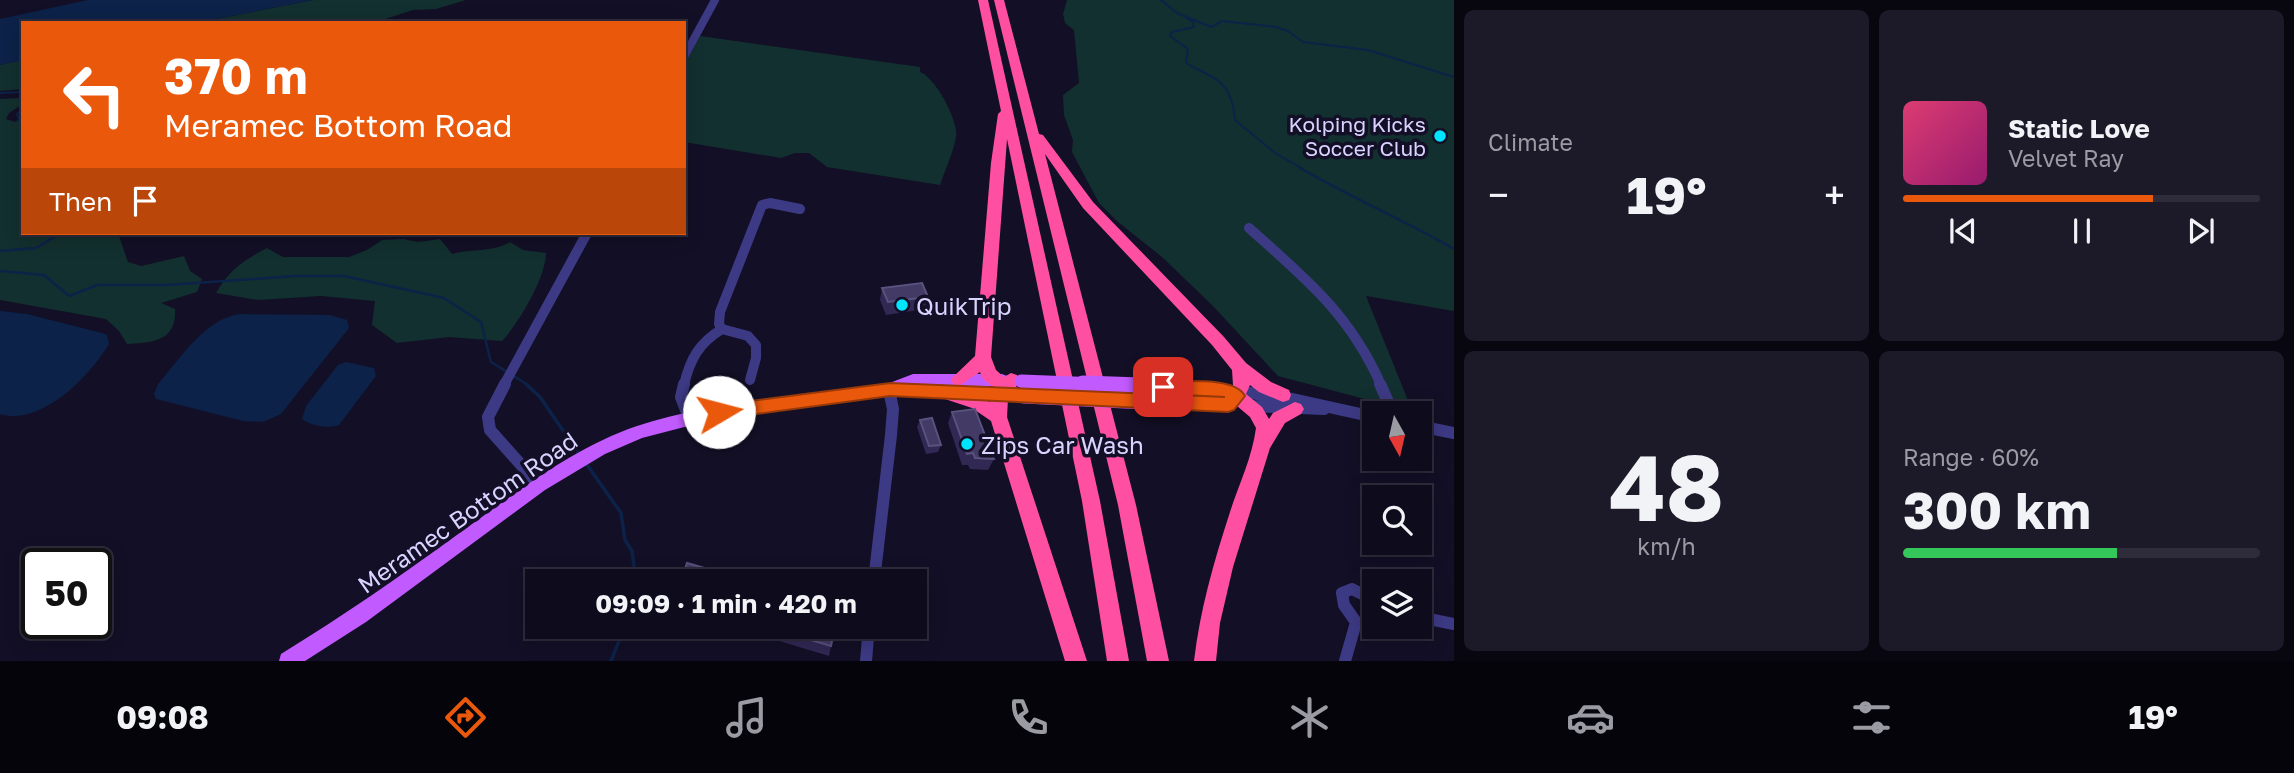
<!DOCTYPE html>
<meta charset="utf-8">
<style>
:root{--surface:#0e0b1c;--page:#1c1929;--text:#f1f3f6;--muted:#9b9ba3;--line:#2e2b3b;--accent:#ea580c}
body{margin:0;font-family:"Golos Text",sans-serif;background:var(--page);color:var(--text);height:100vh;display:flex;flex-direction:column;font-size:26px;white-space:nowrap}
*{box-sizing:border-box;margin:0}
p{font-size:23px;color:var(--muted)}
.icon{flex:none;width:38px;height:38px;fill:none;stroke:currentColor;stroke-width:2;stroke-linecap:round;stroke-linejoin:round}
.map{position:relative;flex:1;overflow:hidden}
.side{display:flex;flex-direction:column;gap:10px;padding:10px;background:#08060f;width:840px}
.side>*{flex:none}
.guide{position:absolute;left:21px;top:21px;width:665px;height:214px;border-radius:0px;box-shadow:0 4px 18px #0003,0 0 0 2px var(--line);background:#ea580c;color:#fff;overflow:hidden}
.needle{width:46px;rotate:172deg}
.controls{position:absolute;left:1362px;top:401px;display:grid;gap:14px}
.controls a{display:grid;place-items:center;width:70px;height:70px;border-radius:0px;background:var(--surface);box-shadow:0 4px 18px #0003,0 0 0 2px var(--line);font-size:35px}
.speed{position:absolute;left:21px;top:548px;display:flex;gap:14px;font-size:35px;font-weight:700;text-align:center}
.speed>*{display:grid;place-content:center;width:91px;height:91px;border-radius:50%;background:var(--surface);box-shadow:0 4px 18px #0003,0 0 0 2px var(--line);line-height:1}
.speed .limit{border:4px solid #111;border-radius:10px;background:#fff;color:#111}
.pin{position:absolute;display:grid;place-items:center;width:60px;height:60px;color:#fff;margin:-30px;border-radius:14px;box-shadow:0 4px 10px #0006}
.me{position:absolute;width:77px;margin:-38px;rotate:82deg;stroke-linejoin:round;filter:drop-shadow(0 0 5px #0008)}
.turn{display:flex;align-items:center;gap:24px;height:147px;padding:0 28px;font-size:32px}
.turn .icon{width:91px;height:91px;stroke-width:2.5}
.turn b{display:block;font-size:49px;line-height:60px}
.then{display:flex;align-items:center;height:66px;padding:0 28px;background:#0003;gap:14px;font-size:26px}
.big{font-size:52px;font-weight:700;line-height:1.1}
.side .tile{flex:1;display:flex;flex-direction:column;justify-content:center;gap:10px;min-width:0;padding:0 24px;border-radius:10px;background:var(--page)}
.side .dial{align-items:center;gap:0}
.dial b{font-size:91px;line-height:1}
.song{display:flex;align-items:center;gap:21px}
.cover{width:84px;height:84px;border-radius:10px;background:linear-gradient(135deg,hsl(340 70% 55%),hsl(320 70% 35%))}
.played{height:7px;border-radius:4px;background:linear-gradient(90deg,var(--accent) 70%,var(--line) 70%)}
.keys{display:flex;justify-content:space-around;direction:ltr}
.heat{display:flex;justify-content:space-between;align-items:center;font-size:38px;direction:ltr}
.charge{height:10px;border-radius:5px;background:linear-gradient(90deg,#34c759 60%,var(--line) 0)}
.side .tiles{flex:1;display:grid;gap:10px;grid-template-columns:repeat(2,1fr)}
.trip{position:absolute;left:525px;top:569px;width:402px;height:70px;border-radius:0px;background:var(--surface);box-shadow:0 4px 18px #0003,0 0 0 2px var(--line);font-weight:700;line-height:70px;text-align:center}
.tabs{display:flex;height:112px;justify-content:space-around;align-items:center;background:#06040b;color:var(--muted)}
.tabs .icon{width:49px;height:49px}
.tabs .on{color:var(--accent)}
.tabs b{font-size:32px;color:var(--text)}
main{display:flex;flex:1;min-height:0}
.map>svg:first-child{display:block}
.green{fill:#12302f}
.water{fill:#0c2248}
.lines{fill:none;stroke-linecap:round;stroke-linejoin:round}
.stream-far2{stroke:#0c2248;stroke-width:2}
.stream-far1{stroke:#0c2248;stroke-width:2.5}
.stream{stroke:#0c2248;stroke-width:3.5}
.minor-far2{stroke:#3d3a85;stroke-width:8}
.minor-far1{stroke:#3d3a85;stroke-width:10}
.minor{stroke:#3d3a85;stroke-width:12}
.major{fill:#c25bff;fill-rule:evenodd}
.highway{fill:#ff4fa3;fill-rule:evenodd}
.major-bridge-far1{stroke:#c25bff;stroke-width:13}
.major-bridge{stroke:#c25bff;stroke-width:17}
.wall{fill:#312854}
.building{fill:#433a66;stroke:#5a527e;stroke-width:2}
.route{fill:#ea580c;stroke:#983908;stroke-width:2}
.poi-dot{fill:#00e5ff;stroke:#130f26;stroke-width:2.5}
.labels{text-anchor:middle;dominant-baseline:central;stroke-width:7;stroke-linejoin:round;paint-order:stroke}
.far-poi-label{font-size:21px;fill:#d9d4ff;stroke:#130f26;text-anchor:end}
.poi-label{font-size:24px;fill:#d9d4ff;stroke:#130f26;text-anchor:start}
.street-label{font-size:24px;fill:#d9d4ff;stroke:#130f26}
</style>
<main>
<div class="map">
<svg width="1454" height="661" viewBox="0 0 1454 661">
<rect width="100%" height="100%" fill="#130f26"/>
<!-- green -->
<path class="green" d="M313 0H466L436 9 413 10 373 23H196Z
M1067 0H1454V311L1366 296 1413 413 1400 409 1397 403 1376 402 1278 376 1212 305 1162 257 1118 222 1099 203 1072 152 1073 140 1064 115 1063 95 1079 83 1074 30 1065 23 1063 14Z
M700 36 920 67V72C935 77 959 121 956 137 953 153 945 170 940 185L827 167 809 153H795L781 158 684 142V65Z
M23 60V89L0 91V65Z
M23 98V104L9 113 6 119 15 122 23 117V233H118L128 262 141 266 184 256 190 271 202 279 197 292 161 303 175 309C177 341 153 343 127 344L119 331 106 319 0 300V99Z
M403 239 418 242 440 239 452 254C474 248 490 253 510 242L523 250 546 253C546 277 519 323 502 341L449 337 397 343 372 325 375 301 321 296 258 300 216 293C229 270 244 260 267 248L283 257H349L367 250 382 240Z"/>
<!-- water -->
<path class="water" d="M88 0H313L196 23H23V60L0 65V19Z
M0 311 27 314 102 333 107 335 109 344C90 376 41 427 0 414Z
M240 314 330 315 347 320 349 328 281 414 263 422 243 421 156 399 154 394 158 384C181 358 204 319 240 314Z
M346 362 374 368 376 376 339 425C329 429 311 426 302 419L306 406 338 365Z"/>
<g class="lines">
<!-- stream-far2 -->
<path class="stream-far2" d="M1161 0 1177 13 1211 27 1222 21 1276 27 1288 31 1303 42 1368 50 1454 77
M1182 15 1193 22 1194 27 1172 32 1170 36 1188 49 1186 63C1218 81 1231 80 1235 120L1275 153 1303 169
M0 93 23 92
M23 109 17 114 23 132"/>
<!-- stream-far1 -->
<path class="stream-far1" d="M1300 168C1350 197 1404 220 1454 249
M0 251 36 248 61 233
M0 271 44 275 69 296 97 285H167L295 276H344L444 298 481 322 491 362 528 385"/>
<!-- stream -->
<path class="stream" d="M526 384 540 397 579 454
M585 462 621 513 625 540 632 551 636 581
M611 661 625 626"/>
<!-- minor-far2 -->
<path class="minor-far2" d="M684 57 715 0"/>
<!-- minor-far1 -->
<path class="minor-far1" d="M1249 228C1305 278 1350 314 1381 385
M750 380 756 358V345L748 336 722 329 719 324 720 312 762 205 770 203 800 209
M504 385 587 233
M684 385C690 359 699 343 722 329"/>
<!-- minor -->
<path class="minor" d="M505 384 488 417 490 430 539 485
M684 384 681 397 689 418
M1380 384 1393 413
M1235 391 1288 398 1374 417
M1249 406 1324 409
M1419 426 1454 433
M874 581 891 435 893 409 889 390
M1419 617 1454 624
M1358 625 1344 605 1342 593 1352 589 1374 600
M866 661 869 626
M1345 661 1355 626 1374 616"/>
<!-- major -->
<path class="major" d="M913 374H1002L1007 376 1009 380 1007 384 1002 386H946L1011 388 1016 390 1018 394 1016 398 1011 400 889 396 719 418 642 438 605 454 545 490 366 622 305 661H279L281 654C343 616 402 575 461 532 516 493 572 448 637 426 717 400 804 395 887 384Z
M1141 380 1229 384 1234 386 1236 390 1234 394 1229 396 1141 392 1136 390 1134 386 1136 382Z
M1145 395 1228 399 1233 401 1236 405 1233 409 1228 411 1145 407 1140 405 1137 401 1140 397Z"/>
<!-- highway -->
<path class="highway" d="M978 0H988L1100 501 1129 661H1107L1082 501 1007 139 991 357 996 370 1004 377 1011 373 1017 375 1019 380 1016 386 1022 394 1020 399 1014 401 1008 399 1007 417 1087 661H1065L991 421 972 408 939 397 937 392 939 387 945 385 990 402 996 389 983 379 980 372 959 386 953 384 951 379 975 356 991 163 998 114 1001 111Z
M994 0H1004L1039 134 1043 135 1093 202 1224 337 1246 363 1271 382 1289 390 1291 395 1289 400 1283 402 1259 392 1250 385 1246 394 1262 407 1269 419 1273 413 1295 402 1301 404 1304 409 1301 414 1285 423 1270 448 1233 567 1220 623 1216 661H1194C1200 610 1214 561 1230 512 1239 484 1252 458 1256 428L1250 417 1237 406 1228 412 1222 410 1219 405 1225 396 1221 390 1223 385H1233L1232 370 1212 345 1083 208 1045 154 1136 505 1169 661H1147L1118 505Z"/>
<!-- major-bridge-far1 -->
<path class="major-bridge-far1" d="M1021 381 1125 385"/>
<!-- major-bridge -->
<path class="major-bridge" d="M1083 384 1141 386
M1024 395 1145 401"/>
</g>
<!-- wall -->
<path class="wall" d="M882 288 928 297 925 309 886 315 880 300Z
M952 412 994 459 988 470 970 469 968 465H962L948 423Z
M920 420 941 445 938 452 926 454 917 427Z
M730 626H835L829 656Z"/>
<!-- building -->
<path class="building" d="M922 283 928 297 888 302 882 288Z
M975 409 994 459 975 458 973 453 967 454 952 412Z
M932 418 941 445 929 446 920 420Z
M687 563 750 581H681Z
M763 626H835L831 646Z"/>
<!-- route -->
<path class="route" d="M1163 381C1184 382 1235 376 1245 396L1234 410 1228 412 890 396 719 419 713 417 711 412 713 407 719 405 890 383 1225 397 1163 394 1157 392 1155 387 1157 383Z"/>
<!-- markers -->
<g class="poi-dot">
<circle cx="1440" cy="136" r="7"/>
<circle cx="902" cy="305" r="7"/>
<circle cx="967" cy="444" r="7"/>
</g>
<g class="labels">
<!-- far-poi labels -->
<g class="far-poi-label">
<text x="1426" y="124">Kolping Kicks<tspan x="1426" dy="24">Soccer Club</tspan></text>
</g>
<!-- poi labels -->
<g class="poi-label">
<text x="916" y="305">QuikTrip</text>
<text x="981" y="444">Zips Car Wash</text>
</g>
<!-- street labels -->
<g class="street-label">
<text transform="translate(467 512) rotate(-35)">Meramec Bottom Road</text>
</g>
</g>
</svg>
<div class="controls">
<a><svg class="needle" viewBox="-14 -14 28 28"><path d="M0-13l5 13h-10z" fill="#e53935"/><path d="M0 13l5-13h-10z" fill="#9b9ba3"/></svg></a>
<a><svg class="icon" aria-label="search" viewBox="0 0 24 24"><circle cx="10" cy="10" r="6"/><path d="M15 15l6 6"/></svg></a>
<a><svg class="icon" aria-label="layers" viewBox="0 0 24 24"><path d="M12 4l9 5-9 5-9-5zM3 14l9 5 9-5"/></svg></a>
</div>
<div class="speed"><div class="limit">50</div></div>
<div class="pin" style="left:1163px;top:387px;background:#d93025"><svg class="icon" aria-label="arrive" viewBox="0 0 24 24"><path d="M6 21V4h12l-3 4 3 4H6"/></svg></div>
<svg class="me" style="left:719px;top:412px" viewBox="-20 -20 40 40"><circle r="19" fill="#fff"/><path d="M0-13L10 11 0 6-10 11z" fill="#ea580c"/></svg>
<div class="trip">09:09 · 1 min · 420 m</div>
<div class="guide">
<div class="turn"><svg class="icon" aria-label="left" viewBox="0 0 24 24"><path d="M17 20v-9H6M10 6l-5 5 5 5"/></svg><div><b>370 m</b>Meramec Bottom Road</div></div>
<div class="then">Then<svg class="icon" aria-label="arrive" viewBox="0 0 24 24"><path d="M6 21V4h12l-3 4 3 4H6"/></svg></div>
</div>
</div>
<section class="side">
<div class="tiles">
<div class="tile"><p>Climate</p>
<div class="heat"><a>−</a><b class="big">19°</b><a>+</a></div>
</div>
<div class="tile">
<div class="song"><i class="cover"></i><div><b>Static Love</b><p>Velvet Ray</p></div></div>
<div class="played"></div>
<div class="keys"><svg class="icon" aria-label="previous" viewBox="0 0 24 24"><path d="M18 5L8 12l10 7zM5 5v14"/></svg><svg class="icon" aria-label="pause" viewBox="0 0 24 24"><path d="M8 5v14M16 5v14"/></svg><svg class="icon" aria-label="next" viewBox="0 0 24 24"><path d="M6 5l10 7-10 7zM19 5v14"/></svg></div>
</div>
<div class="tile dial"><b>48</b><p>km/h</p></div>
<div class="tile"><p>Range · 60%</p><b class="big">300 km</b><div class="charge"></div></div>
</div>
</section>
</main>
<nav class="tabs">
<b>09:08</b>
<svg class="icon on" aria-label="directions" viewBox="0 0 24 24"><path d="M12 3l9 9-9 9-9-9zM9 14v-3h6M13 9l2 2-2 2"/></svg>
<svg class="icon" aria-label="music" viewBox="0 0 24 24"><path d="M9 18V5l10-2v13"/><circle cx="6" cy="18" r="3"/><circle cx="16" cy="16" r="3"/></svg>
<svg class="icon" aria-label="phone" viewBox="0 0 24 24"><path d="M5 4h4l2 5-3 2q2 4 5 5l2-3 5 2v4C11 20 4 13 5 4z"/></svg>
<svg class="icon" aria-label="climate" viewBox="0 0 24 24"><path d="M12 3v18M4 7l16 10M4 17L20 7"/></svg>
<svg class="icon" aria-label="car" viewBox="0 0 24 24"><path d="M5 17H2v-5l4-1 3-4h7l3 4 3 1v5h-3M9 17h6M6 11h13"/><circle cx="7" cy="17" r="2"/><circle cx="17" cy="17" r="2"/></svg>
<svg class="icon" aria-label="filters" viewBox="0 0 24 24"><path d="M4 7h16M4 17h16"/><circle cx="9" cy="7" r="2"/><circle cx="15" cy="17" r="2"/></svg>
<b>19°</b>
</nav>
